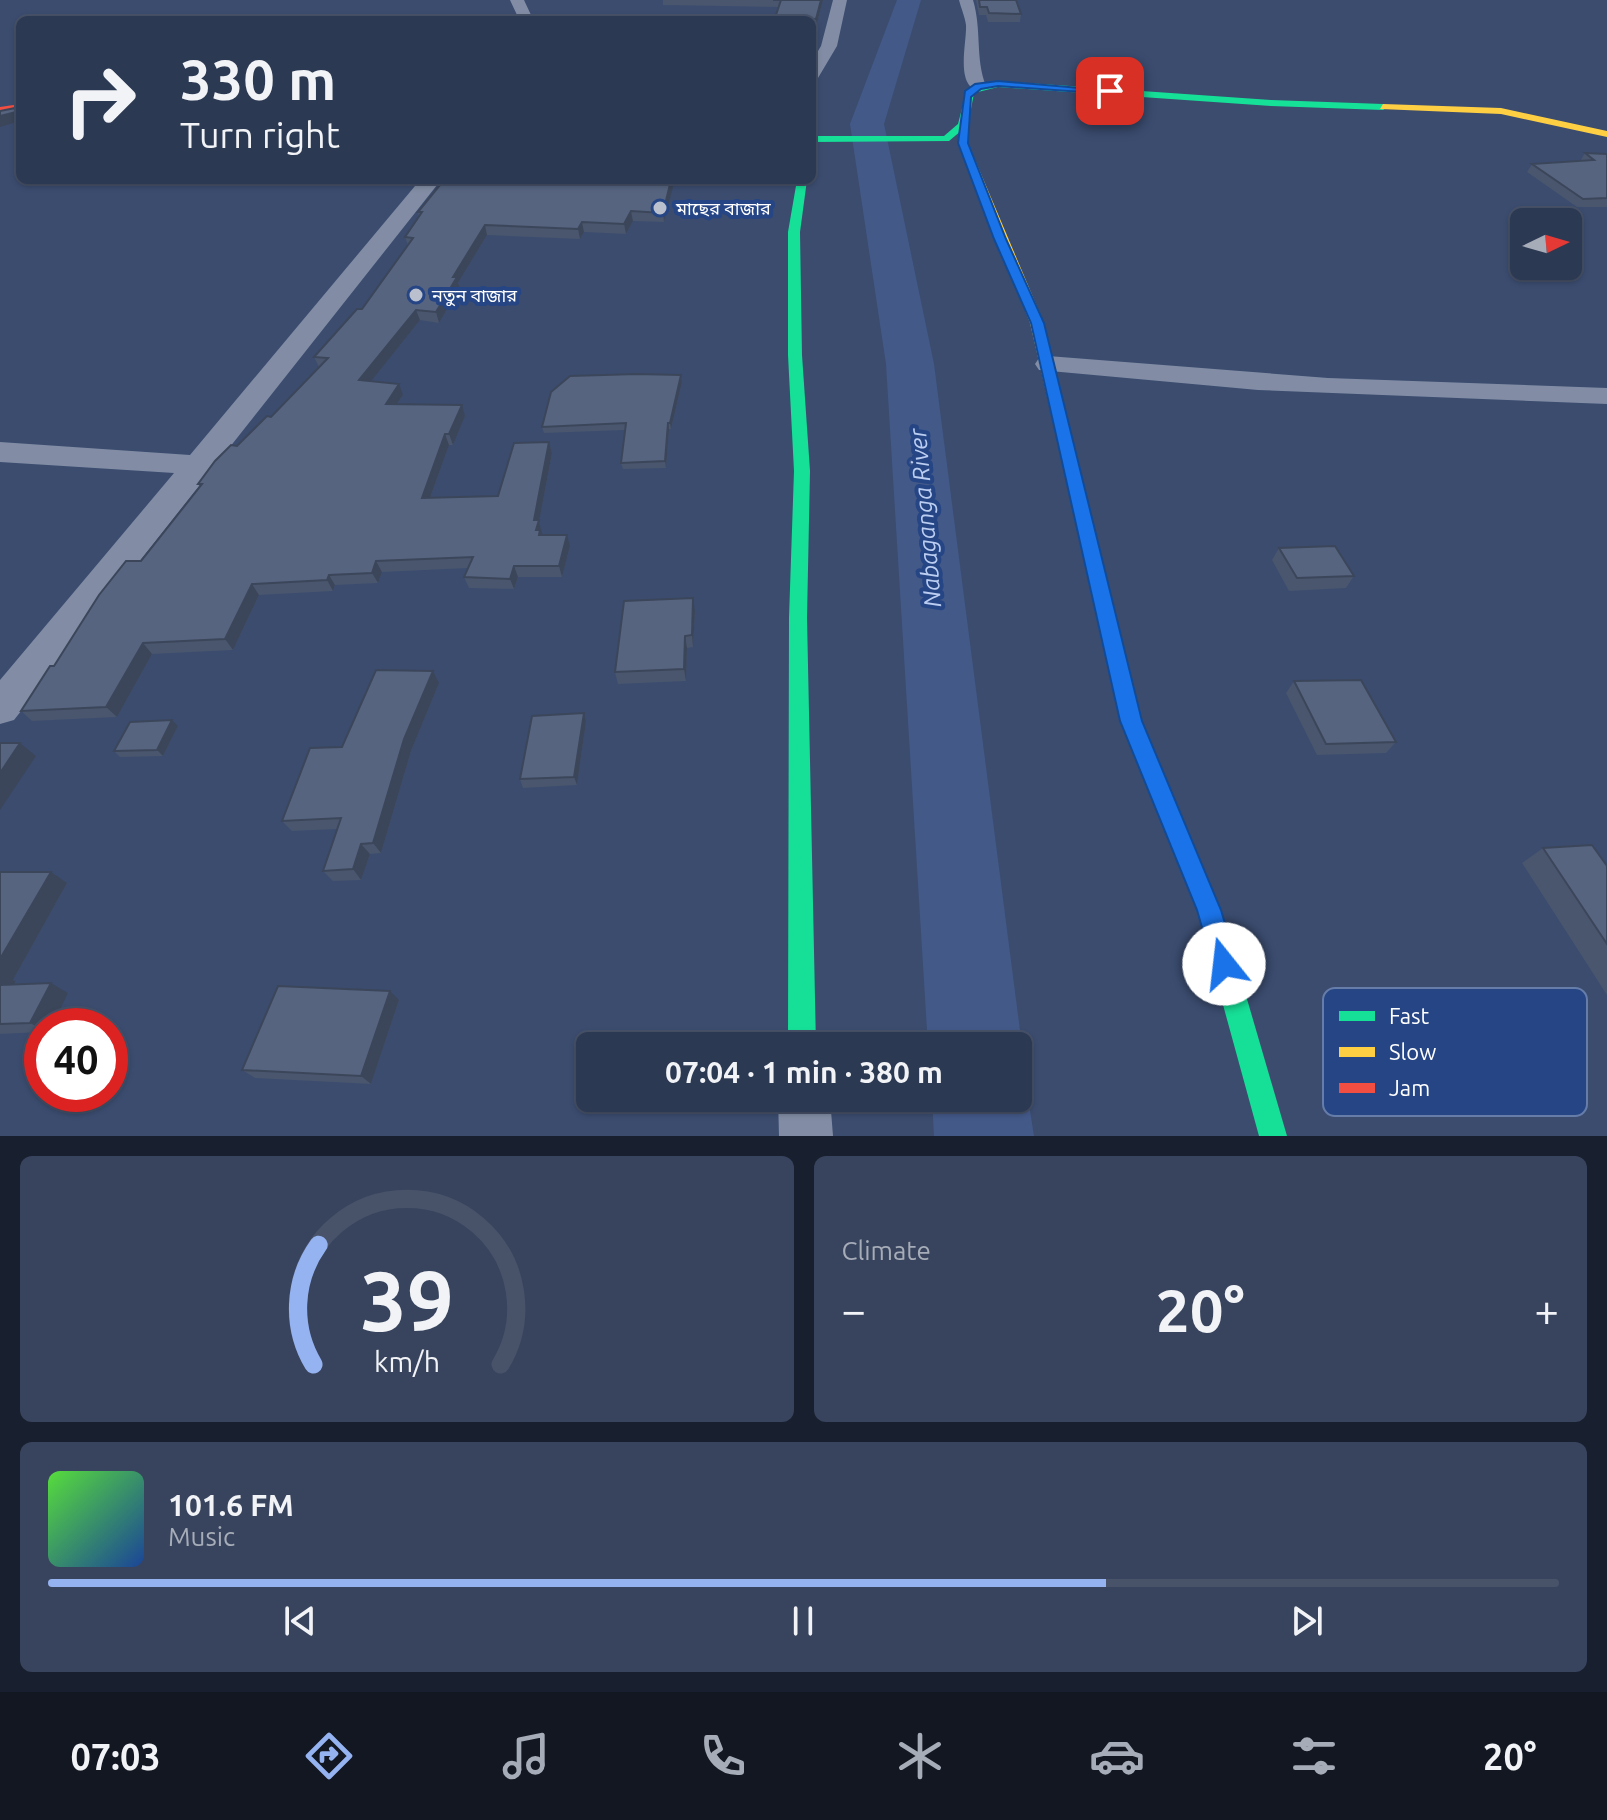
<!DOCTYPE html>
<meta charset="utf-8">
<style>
:root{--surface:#2c3953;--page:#38445d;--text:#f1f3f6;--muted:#a6acb8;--line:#48536a;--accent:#95b2f1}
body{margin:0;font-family:Ubuntu,"Noto Sans Bengali",sans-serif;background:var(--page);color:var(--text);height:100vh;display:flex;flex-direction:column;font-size:30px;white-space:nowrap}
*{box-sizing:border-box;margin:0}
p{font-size:26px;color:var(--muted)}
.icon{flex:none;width:44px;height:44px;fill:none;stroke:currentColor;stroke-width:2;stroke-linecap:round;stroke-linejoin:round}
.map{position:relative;height:1136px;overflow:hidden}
.details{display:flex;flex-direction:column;gap:20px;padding:20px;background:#181f2e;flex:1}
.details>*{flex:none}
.hud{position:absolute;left:16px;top:16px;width:800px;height:168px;border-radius:12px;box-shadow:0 2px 6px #0004,0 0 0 2px var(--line);background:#2c3953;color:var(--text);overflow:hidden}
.needle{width:52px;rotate:85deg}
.buttons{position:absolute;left:1510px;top:208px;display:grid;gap:16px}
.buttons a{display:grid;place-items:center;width:72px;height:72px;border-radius:12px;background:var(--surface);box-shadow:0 2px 6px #0004,0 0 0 2px var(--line);font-size:40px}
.speed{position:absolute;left:24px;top:1008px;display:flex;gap:16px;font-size:40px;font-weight:700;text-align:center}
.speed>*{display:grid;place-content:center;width:104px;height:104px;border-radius:50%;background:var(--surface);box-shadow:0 2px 6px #0004,0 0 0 2px var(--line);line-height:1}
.speed .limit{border:12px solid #d22;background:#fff;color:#111}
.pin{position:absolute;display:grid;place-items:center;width:68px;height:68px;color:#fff;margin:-34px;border-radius:16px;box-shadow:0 4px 12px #0006}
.me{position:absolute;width:88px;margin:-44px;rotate:344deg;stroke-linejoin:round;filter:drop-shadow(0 0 6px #0008)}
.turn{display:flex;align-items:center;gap:28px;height:168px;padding:0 32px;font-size:36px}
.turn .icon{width:104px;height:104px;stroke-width:2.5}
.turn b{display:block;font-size:56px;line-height:68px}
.big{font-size:60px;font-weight:700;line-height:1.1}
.details .tile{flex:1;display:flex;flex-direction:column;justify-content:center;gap:12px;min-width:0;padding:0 28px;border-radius:12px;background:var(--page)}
.details .dial{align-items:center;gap:0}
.dial svg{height:208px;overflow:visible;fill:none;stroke:var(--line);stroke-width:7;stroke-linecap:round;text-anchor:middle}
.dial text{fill:var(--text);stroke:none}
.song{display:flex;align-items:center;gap:24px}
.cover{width:96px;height:96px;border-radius:12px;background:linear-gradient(135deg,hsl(110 70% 55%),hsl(220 70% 35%))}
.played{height:8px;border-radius:4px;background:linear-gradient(90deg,var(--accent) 70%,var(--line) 70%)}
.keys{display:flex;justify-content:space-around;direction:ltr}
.heat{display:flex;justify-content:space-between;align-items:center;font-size:44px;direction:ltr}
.details .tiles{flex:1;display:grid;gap:20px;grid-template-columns:1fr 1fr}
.tile:last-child{grid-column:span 2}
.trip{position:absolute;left:576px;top:1032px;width:456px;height:80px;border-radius:12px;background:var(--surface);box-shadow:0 2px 6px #0004,0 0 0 2px var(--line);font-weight:700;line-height:80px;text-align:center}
.menu{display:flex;height:128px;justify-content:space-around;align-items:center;background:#121721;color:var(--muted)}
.menu .icon{width:56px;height:56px}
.menu .on{color:var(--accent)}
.menu b{font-size:36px;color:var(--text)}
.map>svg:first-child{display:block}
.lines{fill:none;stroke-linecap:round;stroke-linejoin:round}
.river{fill:#435988;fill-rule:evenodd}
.street{fill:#828da5;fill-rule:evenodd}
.fast{fill:#16e098;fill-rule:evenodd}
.slow{fill:#ffcf43;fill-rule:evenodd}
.jam{fill:#f24e42;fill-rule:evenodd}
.wall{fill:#4a566e}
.shaded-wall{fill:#3c465a}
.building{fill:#566480;stroke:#3c465a;stroke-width:2}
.route{fill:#1a73e8;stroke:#114b97;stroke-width:2}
.poi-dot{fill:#bac0cd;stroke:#254585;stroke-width:3}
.labels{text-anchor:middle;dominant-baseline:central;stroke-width:8;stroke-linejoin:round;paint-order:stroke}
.far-poi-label{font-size:18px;fill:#fff;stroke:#254585;text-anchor:start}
.water-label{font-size:24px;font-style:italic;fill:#bbcdf0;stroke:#254585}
.key{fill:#254585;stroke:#667daa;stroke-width:2}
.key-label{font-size:22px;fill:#fff}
</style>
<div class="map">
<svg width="1607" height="1136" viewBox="0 0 1607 1136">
<rect width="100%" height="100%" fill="#3b4c6f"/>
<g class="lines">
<!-- river -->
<path class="river" d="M897 0H921L884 124 934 364 1022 1046 1018 1055V1046H928L886 364 850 124Z
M1018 1073 1028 1098 1034 1136H934L932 1098H1018Z"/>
<!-- street -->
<path class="street" d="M510 0H524L531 15 529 20H515L517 15Z
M833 0H847L837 46 818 78 812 80V61L821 46Z
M959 0H973C982 30 975 58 986 86L978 91C955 84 967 43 966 25 965 17 961 8 959 0Z
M420 180H441L14 720 0 724V680L174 473 0 462V442L190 455Z
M1048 356 1328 378 1607 388V404L1258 390 1039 370 1035 364 1039 358Z
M778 1098H830L833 1136H779Z"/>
<!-- fast -->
<path class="fast" d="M998 81 1271 100 1383 104 1388 107 1383 110 1271 106 998 87 974 93 968 125 949 141 812 142V136H944L958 124 967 89Z
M797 180H807L800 232 802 355 810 471 807 618 816 1046H788L789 618 794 471 788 355V232Z
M1106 606 1113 608 1115 613 1141 721 1221 910 1287 1136H1259L1197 910 1121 721 1097 613 1099 608Z"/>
<!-- slow -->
<path class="slow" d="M1383 104 1501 108 1607 131V137L1501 114 1380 109Z
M960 123 968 125V143L1044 323 1115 613 1113 618H1099L1097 613 1030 323 958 143Z"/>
<!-- jam -->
<path class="jam" d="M20 104V110L0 113V107Z"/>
</g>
<!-- wall -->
<path class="wall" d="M663 0H823L816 27H812V20H775L778 7 663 5Z
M976 0H1016L1021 14 1020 22H988L986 15H979Z
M1585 153 1607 154V207H1577L1527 172 1532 164 1580 161Z
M444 180H674L664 222 633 221 626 234 584 232 580 239 487 235 458 283 460 287 439 323 420 320 371 381 403 395 397 404 465 416 453 445H449L430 498 498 496 549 442 552 453 539 522 542 535 570 546 562 577H518L514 589 469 588 464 577 468 568 382 572 378 583 335 585 333 591 259 595 233 650 152 654 117 717 32 721 21 711 54 666 200 487 198 484 237 446 271 417 319 367 314 357 362 309 408 245 405 237 419 217 418 212Z
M681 375 682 382 671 429H669L666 468 623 469 621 463 625 430 544 433 542 427Z
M1279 548 1354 576 1346 588 1289 591 1272 560Z
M695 611 693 647 687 648 686 681 618 684 615 672Z
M1294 681 1396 742 1386 753 1317 755 1286 693Z
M439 683 411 751 381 853 370 854 361 880 333 881 323 871 337 829 292 831 282 821 342 747Z
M586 722 577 785 523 788 520 779Z
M178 726 163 756 120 757 114 751Z
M1543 848 1607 866V995L1522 863Z
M0 872 67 883 13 980 16 981 14 985 68 993 42 1026V1032L0 1034Z
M399 1000 371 1084 255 1078 242 1070Z"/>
<!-- shaded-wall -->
<path class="shaded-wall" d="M821 0H823L816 27V19Z
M20 111V121L0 127V116Z
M670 180H674V183L664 222 663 213Z
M631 211 633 221 626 234 624 224Z
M582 222 584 232 580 239 578 229Z
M485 225 487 235 458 283 460 287 439 323 436 312 453 277Z
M416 310 420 320 364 390 359 380Z
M681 375 682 382 671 429 670 423Z
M399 384 403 395 390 414 386 404Z
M462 405 465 416 453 445 449 434Z
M668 423 669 429 666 468 665 461Z
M445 434 449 445 426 509 422 498Z
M549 442 552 453 539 522 544 540 536 530 534 520Z
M567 535 570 546 562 577 559 566Z
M376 561 382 572 378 583 372 573Z
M514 566 518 577 514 589 510 579Z
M329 575 335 585 333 591 327 580Z
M252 584 259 595 233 650 225 639Z
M693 598 695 611 693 647 692 635Z
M685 636 687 648 686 681 684 669Z
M143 643 152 654 117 717 106 707Z
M433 671 439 683 411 751 381 853 373 843 404 739Z
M584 713 586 722 577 785 574 777Z
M172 720 178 726 163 756 157 750Z
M20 743 36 756 0 810V773Z
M361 844 370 854 361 880 353 869Z
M51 872 67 883 13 980 16 981 8 995 0 991V959Z
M51 983 68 993 52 1026H42V1029L30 1023Z
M390 991 399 1000 371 1084 361 1076Z"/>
<!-- building -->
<path class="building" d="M773 0H821L816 19 775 18 781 0Z
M979 0H1016L1021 14 989 13 987 7H980Z
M18 102 20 103V111L0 116V111L15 108Z
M1585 153 1607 154V198L1583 199 1532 164 1594 160Z
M444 180H671L663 213 631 211 624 224 582 222 578 229 485 225 453 277H457L436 312 416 310 359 380 399 384 386 404 462 405 449 434H445L422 498 498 496 514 443 549 442 534 520H539L536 530H540L539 535H567L559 566H514L510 579 464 577 473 557 376 561 372 573 329 575 327 580 252 584 225 639 143 643 106 707 21 711 50 666H54L99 595 126 561H141L202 484H198L215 461 231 445 237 446 267 416 271 417 328 358 314 357 357 309H362L413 238 405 237 422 212H418Z
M637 374 681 375 670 423H668L665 461 621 463 626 423 542 427 551 392 570 376Z
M1335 546 1354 576 1297 578 1279 548Z
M693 598 692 635 685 636 684 669 615 672 624 601Z
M376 670 433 671 404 739 373 843 361 844 353 869 323 871 341 818 282 821 310 748 342 747Z
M1361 680 1396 742 1326 744 1294 681Z
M584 713 574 777 520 779 532 716Z
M172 720 157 750 114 751 130 722Z
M0 743H20L0 773Z
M1592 845 1607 866V944L1543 848Z
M0 872H51L0 959Z
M51 983 30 1023 0 1024V985Z
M278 986 390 991 361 1076 242 1070Z"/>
<!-- route -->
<path class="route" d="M998 81 1115 91 1110 94 998 86 981 89 971 97 968 143 1006 239 1044 323 1142 721 1221 910 1237 964 1233 973 1224 977 1215 973 1197 910 1120 721 1031 323 994 239 958 143 965 91 975 84Z"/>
<!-- markers -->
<g class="poi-dot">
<circle cx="660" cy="208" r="8"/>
<circle cx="416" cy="295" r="8"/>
</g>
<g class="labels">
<!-- far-poi labels -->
<g class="far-poi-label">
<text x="676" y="208">মাছের বাজার</text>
<text x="432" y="295">নতুন বাজার</text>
</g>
<!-- water labels -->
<g class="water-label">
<text transform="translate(925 518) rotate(-95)">Nabaganga River</text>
</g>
</g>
<!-- legend -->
<rect x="1323" y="988" width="264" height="128" rx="12" class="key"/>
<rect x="1339" y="1011" width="36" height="10" fill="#16e098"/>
<rect x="1339" y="1047" width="36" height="10" fill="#ffcf43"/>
<rect x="1339" y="1083" width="36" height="10" fill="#f24e42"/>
<g class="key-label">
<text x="1389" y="1024">Fast</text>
<text x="1389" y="1060">Slow</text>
<text x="1389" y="1096">Jam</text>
</g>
</svg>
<div class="buttons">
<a><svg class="needle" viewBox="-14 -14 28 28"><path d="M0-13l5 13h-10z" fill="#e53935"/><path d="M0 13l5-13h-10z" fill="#a6acb8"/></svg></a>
</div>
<div class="speed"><div class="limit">40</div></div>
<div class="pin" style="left:1110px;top:91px;background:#d93025"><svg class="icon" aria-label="arrive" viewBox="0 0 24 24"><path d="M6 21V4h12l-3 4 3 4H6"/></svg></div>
<svg class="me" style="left:1224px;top:964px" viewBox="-20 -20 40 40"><circle r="19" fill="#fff"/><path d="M0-13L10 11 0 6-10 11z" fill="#1a73e8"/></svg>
<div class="trip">07:04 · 1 min · 380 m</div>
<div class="hud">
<div class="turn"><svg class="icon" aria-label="right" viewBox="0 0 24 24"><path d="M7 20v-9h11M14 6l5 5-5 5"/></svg><div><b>330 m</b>Turn right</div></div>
</div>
</div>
<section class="details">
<div class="tiles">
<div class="tile dial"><svg viewBox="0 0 100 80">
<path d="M14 69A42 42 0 1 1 86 69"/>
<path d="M14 69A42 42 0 0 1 16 23" stroke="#95b2f1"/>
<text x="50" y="56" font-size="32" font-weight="700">39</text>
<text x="50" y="72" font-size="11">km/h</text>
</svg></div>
<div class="tile"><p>Climate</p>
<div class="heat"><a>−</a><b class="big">20°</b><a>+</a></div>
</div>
<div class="tile">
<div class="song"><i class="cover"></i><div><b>101.6 FM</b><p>Music</p></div></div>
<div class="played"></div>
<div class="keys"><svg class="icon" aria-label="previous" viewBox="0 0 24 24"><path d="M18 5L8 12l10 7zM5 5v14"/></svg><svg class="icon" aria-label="pause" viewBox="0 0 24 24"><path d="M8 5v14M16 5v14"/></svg><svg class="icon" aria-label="next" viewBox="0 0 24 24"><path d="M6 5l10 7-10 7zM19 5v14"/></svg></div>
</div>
</div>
</section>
<nav class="menu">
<b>07:03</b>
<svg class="icon on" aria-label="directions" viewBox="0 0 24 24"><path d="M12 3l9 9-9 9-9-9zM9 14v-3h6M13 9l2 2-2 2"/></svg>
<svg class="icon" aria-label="music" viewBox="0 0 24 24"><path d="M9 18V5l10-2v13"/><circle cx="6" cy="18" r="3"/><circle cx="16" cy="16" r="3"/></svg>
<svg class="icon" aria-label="phone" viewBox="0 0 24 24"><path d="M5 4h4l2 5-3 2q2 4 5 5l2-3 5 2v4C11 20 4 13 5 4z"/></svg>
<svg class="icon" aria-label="climate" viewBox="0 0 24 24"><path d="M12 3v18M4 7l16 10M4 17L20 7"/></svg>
<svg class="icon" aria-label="car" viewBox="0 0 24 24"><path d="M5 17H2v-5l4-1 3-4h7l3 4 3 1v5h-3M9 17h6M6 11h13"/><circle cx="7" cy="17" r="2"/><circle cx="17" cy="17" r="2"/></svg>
<svg class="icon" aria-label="filters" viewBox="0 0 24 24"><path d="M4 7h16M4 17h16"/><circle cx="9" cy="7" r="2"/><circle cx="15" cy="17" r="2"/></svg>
<b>20°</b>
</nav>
